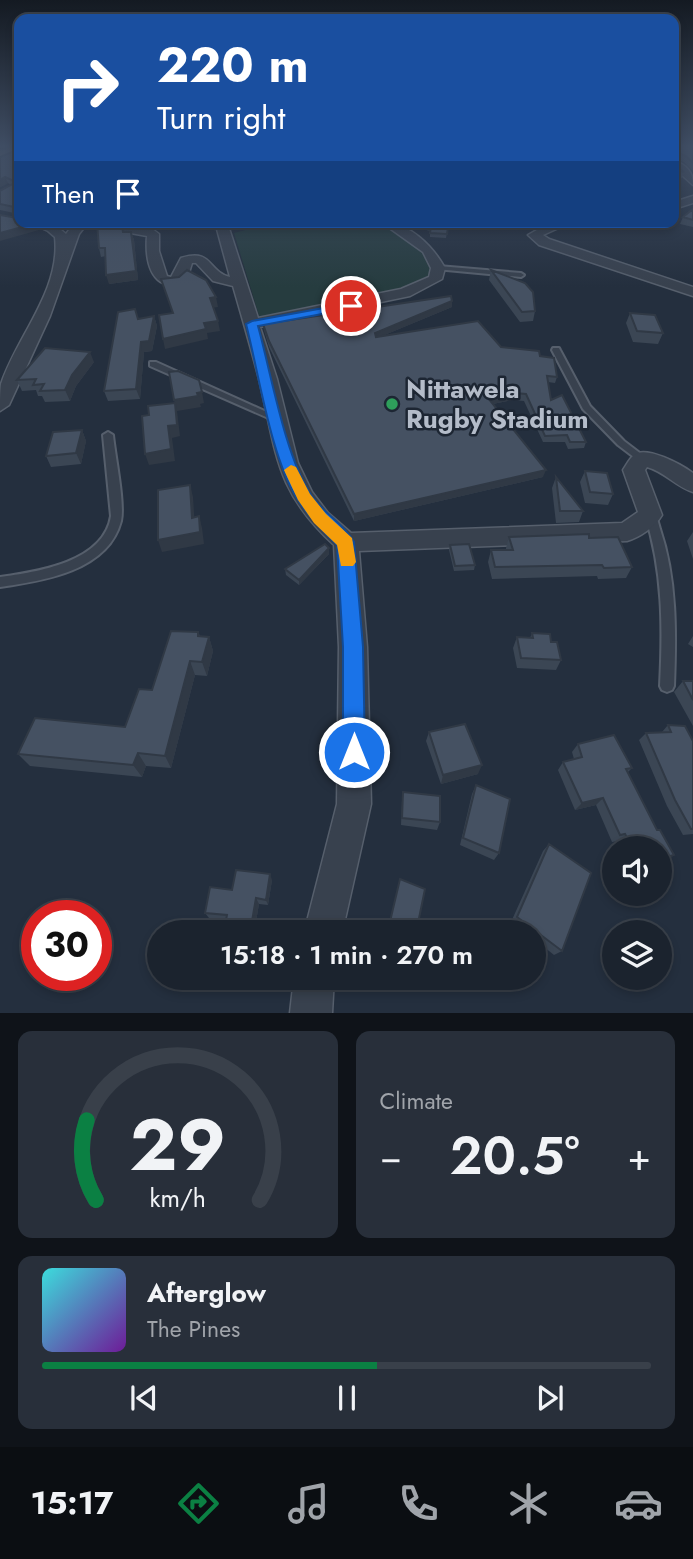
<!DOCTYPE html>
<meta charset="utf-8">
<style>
:root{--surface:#1b232e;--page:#282f3a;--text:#f1f3f6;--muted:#a0a4aa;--line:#39404a;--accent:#0b8043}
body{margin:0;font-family:Jost,sans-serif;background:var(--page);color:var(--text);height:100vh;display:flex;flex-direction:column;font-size:26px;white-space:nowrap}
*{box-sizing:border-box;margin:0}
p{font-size:23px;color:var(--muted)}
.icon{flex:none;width:38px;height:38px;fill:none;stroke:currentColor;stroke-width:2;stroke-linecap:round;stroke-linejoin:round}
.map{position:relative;height:1013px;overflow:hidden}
.panel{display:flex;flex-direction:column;gap:18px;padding:18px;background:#0f1319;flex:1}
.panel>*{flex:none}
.top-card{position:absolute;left:14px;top:14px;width:665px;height:214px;border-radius:14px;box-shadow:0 4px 10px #0003,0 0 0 2px var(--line);background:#1a4fa0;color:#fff;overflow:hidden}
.buttons{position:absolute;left:602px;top:836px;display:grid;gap:14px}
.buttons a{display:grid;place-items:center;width:70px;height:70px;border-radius:50%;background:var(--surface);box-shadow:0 4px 10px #0003,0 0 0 2px var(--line);font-size:35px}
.speed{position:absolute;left:21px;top:900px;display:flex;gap:14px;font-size:35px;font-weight:700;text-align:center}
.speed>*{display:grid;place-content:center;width:91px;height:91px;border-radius:50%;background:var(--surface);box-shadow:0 4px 10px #0003,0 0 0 2px var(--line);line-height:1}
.speed .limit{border:10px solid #d22;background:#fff;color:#111}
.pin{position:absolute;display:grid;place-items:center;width:60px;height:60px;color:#fff;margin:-30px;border:4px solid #fff;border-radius:50%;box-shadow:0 2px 7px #0007}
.me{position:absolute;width:77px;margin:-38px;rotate:0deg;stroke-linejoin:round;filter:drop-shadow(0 0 5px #0008)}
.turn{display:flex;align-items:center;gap:24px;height:147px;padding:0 28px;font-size:32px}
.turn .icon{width:91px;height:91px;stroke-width:2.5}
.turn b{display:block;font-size:49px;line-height:60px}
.then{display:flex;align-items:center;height:66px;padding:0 28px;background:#0003;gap:14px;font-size:26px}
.big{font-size:52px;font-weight:600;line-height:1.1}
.panel .card{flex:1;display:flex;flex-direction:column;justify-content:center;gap:10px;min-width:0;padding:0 24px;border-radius:14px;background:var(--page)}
.panel .dial{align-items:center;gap:0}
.dial svg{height:182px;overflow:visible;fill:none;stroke:var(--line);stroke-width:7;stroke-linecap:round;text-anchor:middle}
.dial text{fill:var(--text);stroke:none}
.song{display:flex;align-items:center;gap:21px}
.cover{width:84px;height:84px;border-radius:10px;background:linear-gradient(135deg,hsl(180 70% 55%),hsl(280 70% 35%))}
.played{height:7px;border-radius:4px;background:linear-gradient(90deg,var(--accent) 55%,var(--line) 55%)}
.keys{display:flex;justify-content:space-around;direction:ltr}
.heat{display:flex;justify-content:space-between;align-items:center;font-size:38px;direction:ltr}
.panel .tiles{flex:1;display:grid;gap:18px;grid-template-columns:1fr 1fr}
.card:last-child{grid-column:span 2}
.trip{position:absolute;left:147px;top:920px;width:399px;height:70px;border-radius:35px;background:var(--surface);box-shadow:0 4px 10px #0003,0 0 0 2px var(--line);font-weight:600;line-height:70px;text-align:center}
.tabs{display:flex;height:112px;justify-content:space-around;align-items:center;background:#0b0e12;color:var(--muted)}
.tabs .icon{width:49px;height:49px}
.tabs .current{color:var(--accent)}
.tabs b{font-size:32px;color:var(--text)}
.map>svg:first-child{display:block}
.green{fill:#263c3f}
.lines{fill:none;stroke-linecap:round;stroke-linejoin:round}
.service-casing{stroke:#565f6c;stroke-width:4}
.minor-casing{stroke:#565f6c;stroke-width:3}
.trunk-casing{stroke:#434c59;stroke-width:3}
.service{fill:#38414e;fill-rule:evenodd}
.minor{fill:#38414e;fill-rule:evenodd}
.trunk{fill:#656462;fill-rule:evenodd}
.wall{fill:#3b4654}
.shaded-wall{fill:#303945}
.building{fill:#455162;stroke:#303945;stroke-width:2}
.route{fill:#1a73e8;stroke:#114b97;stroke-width:2}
.slow{fill:#f59e0b}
.leisure-dot{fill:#2e9e5b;stroke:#1d2633;stroke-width:2.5}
.labels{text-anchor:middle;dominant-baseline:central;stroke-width:5;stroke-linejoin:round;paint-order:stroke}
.poi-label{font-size:26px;font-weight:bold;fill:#b4bcc9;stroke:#1d2633;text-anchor:start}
</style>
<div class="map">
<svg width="693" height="1013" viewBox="0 0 693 1013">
<rect width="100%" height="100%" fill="#242f3e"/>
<!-- green -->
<path class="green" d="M276 222H379L410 240 427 256 432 276 412 288 260 319 234 233Z"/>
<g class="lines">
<!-- service casing -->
<g class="service-casing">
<path id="service" d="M438 266 521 273 524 275 521 277 436 269V267Z
M553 348H559L560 350 590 406 624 441 645 457 647 459 645 461H639L618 445 583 409 552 350Z
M150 362H156L280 418 276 421 273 420 150 366Z
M108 432 113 435C115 456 125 503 121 521 108 571 43 581 0 587V577C37 572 104 562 111 516L103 435Z
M650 511C657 515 658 522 660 529 677 579 676 634 674 686L672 690 667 692 662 690 660 686C663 627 663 571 645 515Z"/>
</g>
<!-- minor casing -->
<g class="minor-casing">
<path id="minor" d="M674 161C687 165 693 172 693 185L674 168Z
M693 196V203L674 209V202Z
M28 222C44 222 54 223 66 234L75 222C100 222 140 217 159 234V251L167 276 171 277 181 258C213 248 207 271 230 277L215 222H227L258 318 401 289 429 277 431 268 423 252 381 222C409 222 432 245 445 268L442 279 410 296 260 327 277 379 298 463 312 492 328 513 351 533 622 523 638 512 623 470C626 466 629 459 634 455 646 445 682 465 693 473V492C676 487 665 472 647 467L645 470 662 515C655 527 640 537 627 541L359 551 367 647 371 804 342 933H304L337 804 339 647 334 545C274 490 277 453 259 379 251 348 242 317 233 286L213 281 196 263H192L188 276 181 284C150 291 145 259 147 236L86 225 79 234 50 316 9 405 0 411C0 402 0 391 1 384 17 336 61 290 55 237L48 231Z
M551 222H572L543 235 549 239 693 287V296L539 245 528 235Z
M294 978H334L332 1013H290Z"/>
</g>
<!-- trunk casing -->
<g class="trunk-casing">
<path id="trunk" d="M19 145V154L0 161V151Z"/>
</g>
<!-- service -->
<use href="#service" class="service"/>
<!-- minor -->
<use href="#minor" class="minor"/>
<!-- trunk -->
<use href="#trunk" class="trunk"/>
</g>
<!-- wall -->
<path class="wall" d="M693 145V173V171L684 162 675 159 674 164 684 172 682 178 674 177V148Z
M19 149V214L0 210V191L11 185 8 183 0 187Z
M693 209V227L680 224 683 217Z
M208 222H213L215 231Z
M404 222H449L446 238 430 237V231L404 224Z
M124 232H131L134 240 138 280 109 284 106 256 101 257 99 248Z
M491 270 535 311 533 321 520 322 489 280Z
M452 307 382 336 501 347 540 356 557 377 555 383 548 382 551 400 586 442 584 448 568 449 565 442H543L524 401 513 400 493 404 543 477 354 521 269 347 264 330 263 324Z
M630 313 663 333 658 344 633 342 626 323Z
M154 316 157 326 152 351 144 352 140 399 108 401 104 391 138 319Z
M94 362 76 386 70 401 45 402 42 396H38L36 390 22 391 17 380Z
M82 430 86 441 81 464 51 467 46 456Z
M585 471 613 494 608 505 585 503 580 482Z
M556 477 583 511 579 522 556 523 552 488Z
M693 532V559L687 541Z
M509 537 589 538 632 567 626 578 598 579 597 576 492 579 488 562 491 550H506V548Z
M450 545 475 565 474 570 454 571 449 550Z
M329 548V554L299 585 286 575 285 569Z
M198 632 200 636 209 637 213 651 207 676 195 675 171 768 146 766 142 777 30 766 18 754 125 727 152 690Z
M532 633 551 642 561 660 556 670 517 668 513 648 517 637 530 638Z
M693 636V647L688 644Z
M683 681H693V726L674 692Z
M668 725 693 741V834L683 835 667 806 639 740 646 733 662 732Z
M429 732 478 774 441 784 426 741Z
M578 744 632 768 628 772 657 830 674 855 665 862 660 863V849H622L618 841 612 842 596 805 575 810 558 770 563 762 574 759 572 752Z
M476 785 499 853 494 860 460 845 472 794Z
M403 792 440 822 437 830 401 825 402 800Z
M549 844 562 951 554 955 534 939V933H525L511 922 543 851Z
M272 880 268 905 259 904 254 933H227L224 930 226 919 209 918 205 913 232 890Z"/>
<!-- shaded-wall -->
<path class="shaded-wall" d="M5 177 8 183 0 187V180Z
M37 223 39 230 0 241V233Z
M131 232 134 240 138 280 109 284 106 275Z
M216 297 218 307 211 308 210 298Z
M452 301V307L375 339V333Z
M154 316 157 326 152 351 144 352 140 399 136 389 141 342Z
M218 321 220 331 207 333 208 339 165 349 163 339 204 323Z
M90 352 94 362 76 386 70 401 65 390 72 375Z
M202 392 204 403 200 404 201 407 177 411 180 436 172 438 175 461 149 465 145 454 168 426 176 409 174 400Z
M515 393 513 400 487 405 488 398Z
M82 430 86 441 81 464 76 453Z
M546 470 543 477 354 521V514Z
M190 485 193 497 195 529 192 518Z
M199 516 202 528 204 544 162 552 158 540Z
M329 548V554L299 585V580Z
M209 637 213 651 207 676 202 662Z
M190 661 195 675 171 768 165 756Z
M138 753 146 766 142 777 133 765Z
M482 765 478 774 441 784 443 775Z
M603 798 596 805 575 810 582 803Z
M674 855 665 862 660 863V859Z
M270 874 272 880 268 905 266 900Z
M256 898 259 904 254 933H250Z"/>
<!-- building -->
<path class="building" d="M679 145H693V163L686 156 677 152 674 155V148H677Z
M19 149V209V208L0 204V191L16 182 5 177 0 180V157Z
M674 157V164L684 172 674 170Z
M693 209V220L683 217Z
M0 215 17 218 19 216V222L37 223 0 233Z
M414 222H449L447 234 430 233 431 226Z
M97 223 122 226 123 232H131L136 271 106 275 105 248H99Z
M187 270 206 280 216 297 210 298 218 321 204 323 206 329 163 339 159 315 173 313 161 279 179 277Z
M491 270 525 283 533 292 535 311 522 312Z
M451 296 452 301 375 333 376 337 478 321 501 347 539 351 540 356 554 358 557 377 547 376 551 400 562 395 586 442H570L567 435 545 436 526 394 515 393 488 398 546 470 354 514 269 341 263 324Z
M135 309 138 319 154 316 149 341 141 342 136 389 104 391 118 312Z
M630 313 655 315 663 333 637 331Z
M45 348 90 352 72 375 65 390 40 391 44 384 33 385 36 379 17 380Z
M178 371 199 380 202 392 197 393 198 396 174 400 169 372Z
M175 403 177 425 168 426 171 449 145 454 142 416 149 415 148 406Z
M82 430 76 453 46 456 53 432Z
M585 471 607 473 613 494 590 492Z
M556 477 583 511H560Z
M190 485 192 518 199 516 200 532 158 540V490Z
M589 534V538L618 537 632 567 604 568 602 565 495 567 491 550H513L509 537Z
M325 544 329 548 299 580 285 569Z
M469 544 475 565 455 566 450 545Z
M171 631 198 632V636L209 637 202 662 190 661 165 756 138 753 133 765 18 754 35 718 125 727 139 689 152 690Z
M532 633 550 634 551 642H557L561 660 521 658 517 637 533 638Z
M683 681H693V700Z
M465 724 482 765 443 775 429 732Z
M668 725 685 726 693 741V829H691L675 800 646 733 671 732Z
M614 735 632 768 626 769 657 830H660L674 855 660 859V849H633L625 834 620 835 603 798 582 803 563 762 582 757 578 744Z
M476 785 510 799 499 853 463 838Z
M403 792 440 796V822L402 818Z
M549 844 591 873 562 951 517 917Z
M236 870 270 874 266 900 256 898 250 933 224 930 227 915 205 913 210 887 232 890Z
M400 879 425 889 416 933H395L388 930Z"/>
<!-- sky -->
<linearGradient id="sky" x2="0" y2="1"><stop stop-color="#141a22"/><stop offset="0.51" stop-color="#3f4d63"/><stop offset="1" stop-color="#3f4d63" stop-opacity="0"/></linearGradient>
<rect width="693" height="287" fill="url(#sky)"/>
<!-- route -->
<path class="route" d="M351 303 356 306 354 308 258 326C271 373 285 456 311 495 323 513 344 524 354 542L363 647 365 752 362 760 354 763 346 760 343 752V647L337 545C323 531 309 517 298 500 271 459 259 374 246 324L252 321Z"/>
<!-- slow -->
<path class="slow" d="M291 465 296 467 310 494 326 514 352 538 356 562 353 566H341L337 545 314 523 298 500 284 470Z"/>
<!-- markers -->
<circle class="leisure-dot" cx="392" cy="404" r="7"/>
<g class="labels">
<!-- poi labels -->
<g class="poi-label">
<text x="406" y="389">Nittawela<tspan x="406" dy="30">Rugby Stadium</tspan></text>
</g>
</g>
</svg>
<div class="buttons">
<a><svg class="icon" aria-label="sound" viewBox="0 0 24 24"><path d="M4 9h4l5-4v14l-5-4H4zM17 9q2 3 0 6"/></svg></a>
<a><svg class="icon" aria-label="layers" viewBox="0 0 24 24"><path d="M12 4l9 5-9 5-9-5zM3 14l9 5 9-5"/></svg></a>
</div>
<div class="speed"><div class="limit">30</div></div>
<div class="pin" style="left:351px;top:306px;background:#d93025"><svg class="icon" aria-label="arrive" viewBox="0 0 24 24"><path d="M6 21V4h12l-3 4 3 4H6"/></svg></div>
<svg class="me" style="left:354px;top:752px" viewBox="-20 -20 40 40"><circle r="17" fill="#1a73e8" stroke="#fff" stroke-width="3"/><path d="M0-11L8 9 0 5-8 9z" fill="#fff"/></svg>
<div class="trip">15:18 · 1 min · 270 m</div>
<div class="top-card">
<div class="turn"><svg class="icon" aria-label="right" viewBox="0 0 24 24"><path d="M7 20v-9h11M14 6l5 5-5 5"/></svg><div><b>220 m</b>Turn right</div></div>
<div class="then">Then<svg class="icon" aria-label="arrive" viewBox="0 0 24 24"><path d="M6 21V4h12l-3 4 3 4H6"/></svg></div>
</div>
</div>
<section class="panel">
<div class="tiles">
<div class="card dial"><svg viewBox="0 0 100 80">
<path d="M14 69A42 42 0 1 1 86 69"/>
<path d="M14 69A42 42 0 0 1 10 34" stroke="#0b8043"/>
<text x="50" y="56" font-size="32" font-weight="700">29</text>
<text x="50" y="72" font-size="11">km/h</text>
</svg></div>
<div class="card"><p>Climate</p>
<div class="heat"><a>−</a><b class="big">20.5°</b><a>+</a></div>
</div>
<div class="card">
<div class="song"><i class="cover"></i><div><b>Afterglow</b><p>The Pines</p></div></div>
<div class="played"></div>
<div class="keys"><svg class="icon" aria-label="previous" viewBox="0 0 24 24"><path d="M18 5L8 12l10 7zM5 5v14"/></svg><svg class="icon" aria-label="pause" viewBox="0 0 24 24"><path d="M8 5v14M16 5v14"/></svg><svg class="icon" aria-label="next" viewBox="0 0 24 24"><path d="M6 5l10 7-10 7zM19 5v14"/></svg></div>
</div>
</div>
</section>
<nav class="tabs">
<b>15:17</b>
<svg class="icon current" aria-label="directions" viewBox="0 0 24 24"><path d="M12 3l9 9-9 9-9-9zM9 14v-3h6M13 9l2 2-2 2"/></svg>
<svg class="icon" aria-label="music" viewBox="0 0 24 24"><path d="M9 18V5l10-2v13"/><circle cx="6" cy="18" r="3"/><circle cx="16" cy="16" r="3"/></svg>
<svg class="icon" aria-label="phone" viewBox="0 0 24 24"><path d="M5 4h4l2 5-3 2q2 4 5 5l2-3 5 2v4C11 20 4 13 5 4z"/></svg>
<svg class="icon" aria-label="climate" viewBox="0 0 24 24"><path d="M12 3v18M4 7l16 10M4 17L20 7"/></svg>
<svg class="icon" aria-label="car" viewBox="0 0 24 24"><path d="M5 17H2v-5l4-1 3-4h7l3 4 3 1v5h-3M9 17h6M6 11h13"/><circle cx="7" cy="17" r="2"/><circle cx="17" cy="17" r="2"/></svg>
</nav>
